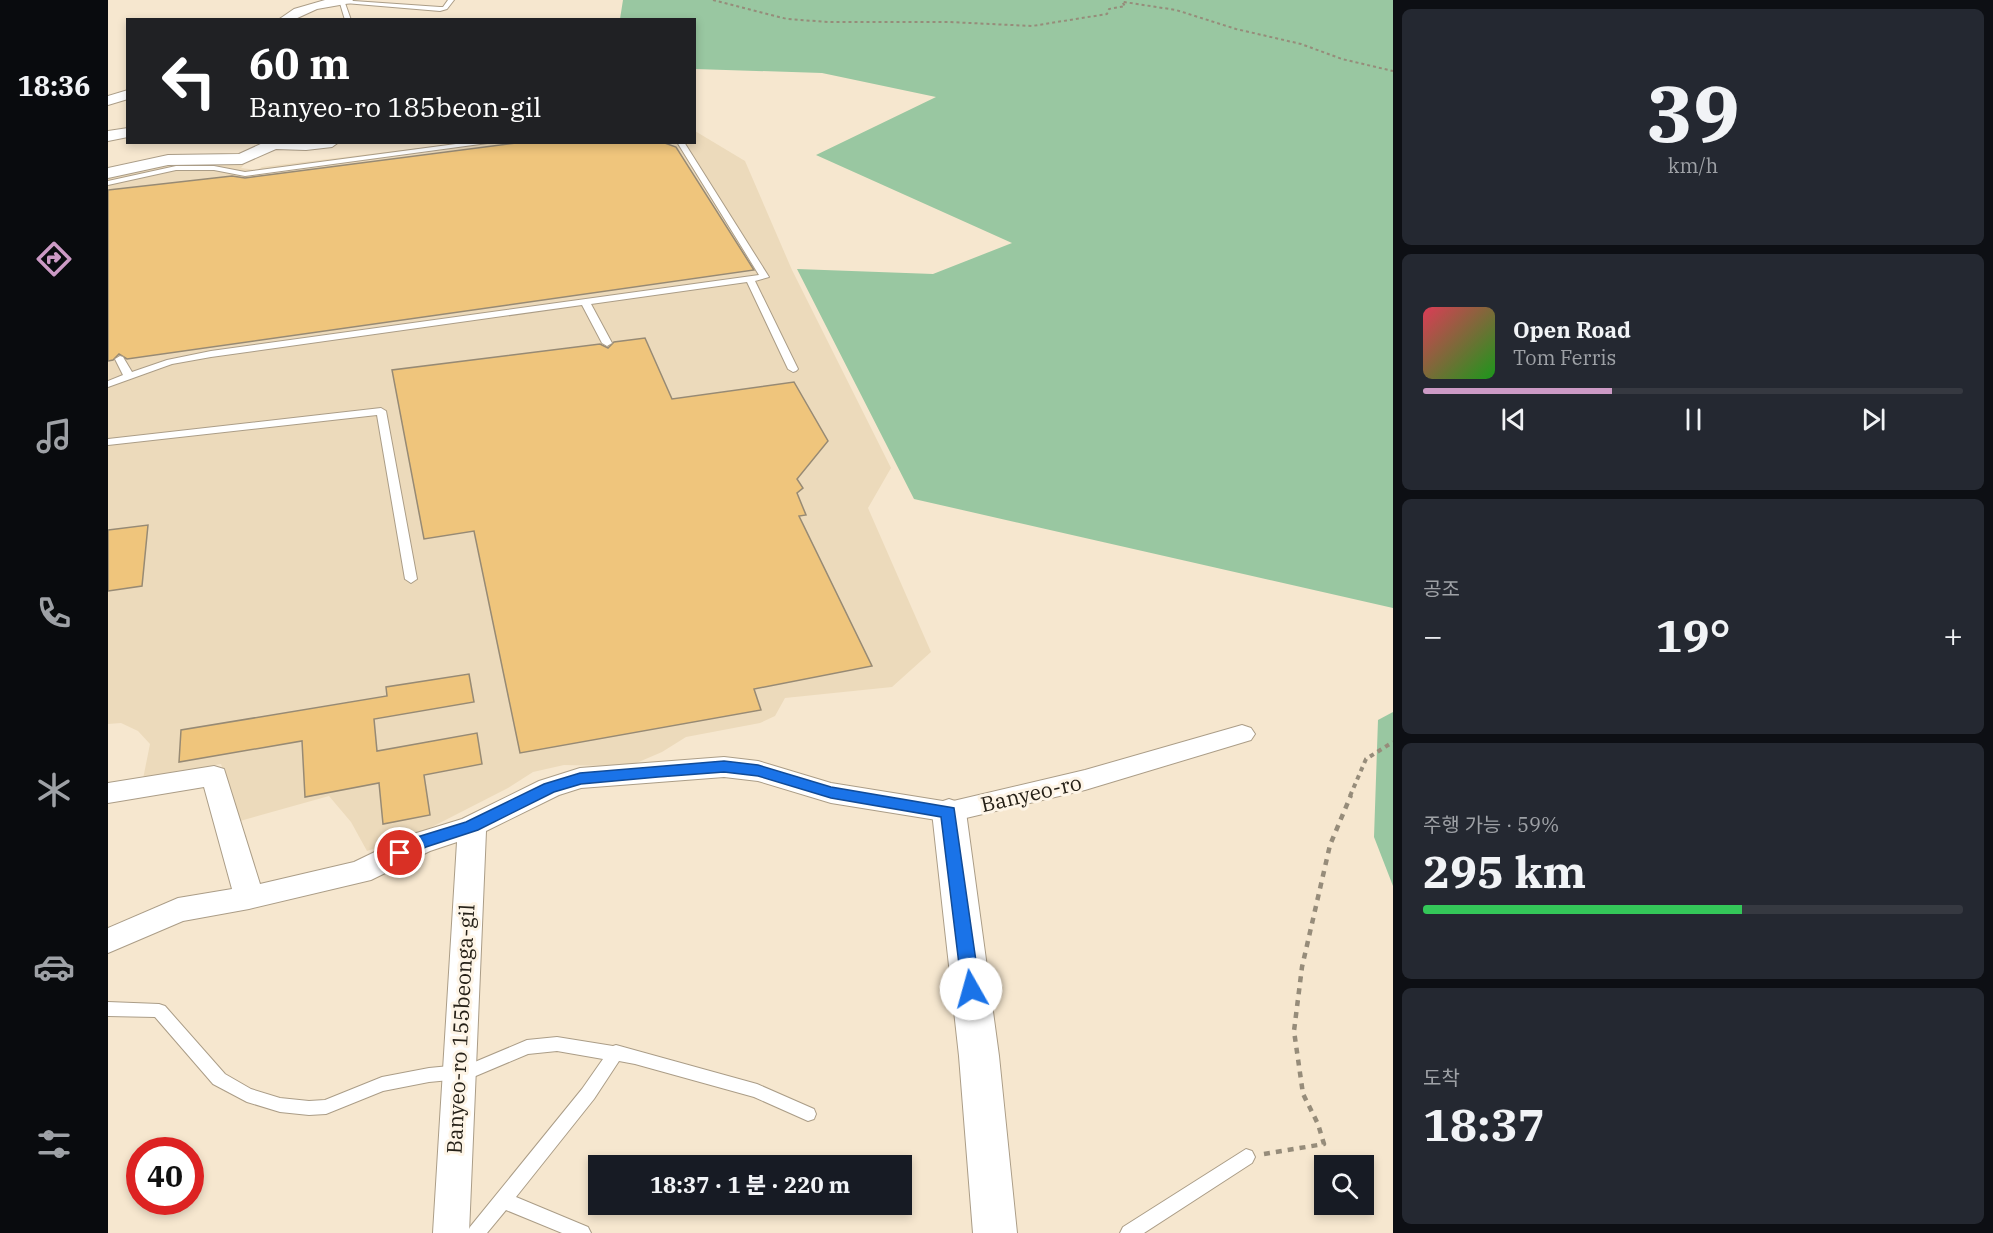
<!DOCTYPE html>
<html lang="ko">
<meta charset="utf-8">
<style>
:root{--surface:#171b24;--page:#242831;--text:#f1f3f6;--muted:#9ea1a6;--line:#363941;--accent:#cc9ac5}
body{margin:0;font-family:"IBM Plex Serif","Noto Sans KR",serif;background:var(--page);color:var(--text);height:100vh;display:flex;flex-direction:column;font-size:22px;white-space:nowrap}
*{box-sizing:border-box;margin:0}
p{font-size:20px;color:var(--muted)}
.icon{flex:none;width:33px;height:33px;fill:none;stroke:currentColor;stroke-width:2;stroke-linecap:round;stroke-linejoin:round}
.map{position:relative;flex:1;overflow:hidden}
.panel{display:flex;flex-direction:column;gap:9px;padding:9px;background:#0d0f14;width:600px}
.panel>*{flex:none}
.hud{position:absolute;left:18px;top:18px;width:570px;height:126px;border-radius:0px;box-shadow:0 3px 9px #0003;background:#202124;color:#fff;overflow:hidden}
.fabs{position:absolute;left:1206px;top:1155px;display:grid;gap:12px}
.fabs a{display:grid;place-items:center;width:60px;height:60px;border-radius:0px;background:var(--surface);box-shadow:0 3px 9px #0003;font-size:30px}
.speed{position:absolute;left:18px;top:1137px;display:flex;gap:12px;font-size:30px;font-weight:700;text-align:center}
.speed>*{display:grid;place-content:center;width:78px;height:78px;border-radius:50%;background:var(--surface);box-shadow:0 3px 9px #0003;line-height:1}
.speed .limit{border:9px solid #d22;background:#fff;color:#111}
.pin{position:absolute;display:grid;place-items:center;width:51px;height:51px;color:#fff;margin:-26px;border:3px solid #fff;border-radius:50%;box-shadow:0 2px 6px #0007}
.me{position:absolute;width:66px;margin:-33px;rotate:353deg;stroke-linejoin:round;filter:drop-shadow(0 0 4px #0008)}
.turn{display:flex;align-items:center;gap:21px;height:126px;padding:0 24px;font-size:27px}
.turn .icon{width:78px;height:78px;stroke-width:2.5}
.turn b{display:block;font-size:42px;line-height:51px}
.big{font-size:45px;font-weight:800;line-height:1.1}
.panel .tile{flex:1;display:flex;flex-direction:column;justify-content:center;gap:9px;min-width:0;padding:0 21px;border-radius:9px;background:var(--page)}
.panel .dial{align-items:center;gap:0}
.dial b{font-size:78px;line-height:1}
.song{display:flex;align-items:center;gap:18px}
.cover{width:72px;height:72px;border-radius:9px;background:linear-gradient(135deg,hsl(350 70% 55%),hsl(120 70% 35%))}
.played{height:6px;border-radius:3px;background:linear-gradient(90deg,var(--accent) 35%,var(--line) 35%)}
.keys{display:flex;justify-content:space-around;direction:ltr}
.heat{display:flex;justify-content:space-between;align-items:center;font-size:33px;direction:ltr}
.charge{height:9px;border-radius:4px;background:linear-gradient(90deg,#34c759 59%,var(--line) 0)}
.trip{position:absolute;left:480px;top:1155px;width:324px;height:60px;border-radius:0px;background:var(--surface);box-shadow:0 3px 9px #0003;font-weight:800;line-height:60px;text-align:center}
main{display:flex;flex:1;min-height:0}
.tabs{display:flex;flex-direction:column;width:108px;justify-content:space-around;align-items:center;background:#090b0e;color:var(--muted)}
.tabs .icon{width:42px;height:42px}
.tabs .current{color:var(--accent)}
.tabs b{font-size:27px;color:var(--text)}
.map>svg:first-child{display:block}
.built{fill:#ecdabb}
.green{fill:#99c7a1}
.building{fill:#efc57c;stroke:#978a74;stroke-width:1.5}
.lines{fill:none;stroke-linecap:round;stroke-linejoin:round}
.service-casing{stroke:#ab9d87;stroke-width:2}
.minor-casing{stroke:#ab9d87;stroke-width:2}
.tertiary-casing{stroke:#ab9d87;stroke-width:2}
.path-far2{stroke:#968c7a;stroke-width:2;stroke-dasharray:3 3;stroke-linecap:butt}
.path-far1{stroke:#968c7a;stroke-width:4;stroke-dasharray:4.5 4.5;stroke-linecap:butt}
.path{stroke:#968c7a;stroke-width:4.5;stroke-dasharray:6 6;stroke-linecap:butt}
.service{fill:#fff;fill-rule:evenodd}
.minor{fill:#fff;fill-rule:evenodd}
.tertiary{fill:#fff;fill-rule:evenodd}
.route{fill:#1a73e8;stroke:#114b97;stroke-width:1.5}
.labels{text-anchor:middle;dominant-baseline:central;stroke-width:6;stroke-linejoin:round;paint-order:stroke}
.near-street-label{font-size:21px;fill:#252017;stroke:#fef5e7}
</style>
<main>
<nav class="tabs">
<b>18:36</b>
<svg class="icon current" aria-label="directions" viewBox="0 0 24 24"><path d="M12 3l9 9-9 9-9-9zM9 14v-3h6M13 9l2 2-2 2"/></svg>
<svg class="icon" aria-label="music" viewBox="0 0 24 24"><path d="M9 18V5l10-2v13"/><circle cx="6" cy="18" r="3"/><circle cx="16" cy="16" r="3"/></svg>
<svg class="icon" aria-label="phone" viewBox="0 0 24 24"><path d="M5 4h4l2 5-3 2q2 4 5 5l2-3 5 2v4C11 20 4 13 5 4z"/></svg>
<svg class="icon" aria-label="climate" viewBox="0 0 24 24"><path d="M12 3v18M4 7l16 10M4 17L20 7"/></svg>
<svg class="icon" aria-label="car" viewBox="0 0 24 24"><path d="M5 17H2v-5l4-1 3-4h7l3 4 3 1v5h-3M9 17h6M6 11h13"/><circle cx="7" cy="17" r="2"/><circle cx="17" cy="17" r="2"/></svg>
<svg class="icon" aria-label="filters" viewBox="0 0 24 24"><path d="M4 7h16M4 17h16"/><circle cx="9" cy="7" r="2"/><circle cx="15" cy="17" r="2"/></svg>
</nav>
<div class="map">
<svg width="1285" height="1233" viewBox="0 0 1285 1233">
<rect width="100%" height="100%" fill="#f6e7cf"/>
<!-- built -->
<path class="built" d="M587 131 637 161 684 270 783 468 760 508 823 652 784 687 677 698 667 716 652 723 578 737 554 752 526 764 504 766 456 765 425 772 400 788 314 832 259 851 243 822 221 796 132 821 113 764 35 779 42 744 30 731 13 723 0 724V176L66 163 138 162 133 168 149 170 154 167 362 142H586Z"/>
<!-- green -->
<path class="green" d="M515 0H1285V608L806 499 689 269 825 274 904 243 708 155 828 97 714 73 587 69 586 20 512 19Z
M1285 712V886L1266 837 1270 720Z"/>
<!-- building -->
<path class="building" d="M416 142H554L568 147 646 270 19 359 11 354 5 360 0 361V190L124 176 137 178Z
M537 338 564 399 686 382 720 441 689 479 695 488 689 493 698 515 691 516 764 666 646 689 653 710 412 753 366 531 316 539 284 370 492 344 500 348 506 342Z
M40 525 34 586 0 591V530Z
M361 674 366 702 266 719 269 751 369 733 374 764 316 775 322 815 275 824 271 783 197 797 194 741 71 762 73 730 279 696 278 687Z"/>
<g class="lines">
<!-- service casing -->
<g class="service-casing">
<path id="service" d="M231 0 332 7H335L340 0H346L339 9 332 11 237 3 243 20H237Z
M363 142H387L137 176 106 170H68L0 185V181L68 166H106L137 172Z
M569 142H576L661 277 647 281 690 369 688 371 685 372 680 369 639 282 483 304 504 343 499 346 494 343 474 305 103 357 64 364 0 387V381L15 375 7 359 12 356 15 357 24 372 59 360 103 351 651 275Z
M273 408 278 411 309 579 303 583 297 579 269 415 0 445V439Z
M0 1002 51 1004 57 1006 117 1074 143 1089 172 1098 201 1101 217 1100 274 1077 321 1068 362 1064 419 1040 449 1037 505 1046 508 1045 649 1084 706 1109 708 1114 706 1119 700 1121 646 1097 527 1064 511 1061 486 1099 408 1197 480 1227 483 1233H454L398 1210 379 1233H359L362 1227 474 1089 495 1059 449 1051 420 1054 363 1078 321 1082 275 1091 218 1114 201 1115 172 1112 139 1102 105 1084 47 1017 0 1016Z
M1138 1149 1144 1151 1147 1157 1144 1163 1036 1233H1012L1015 1227Z"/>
</g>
<!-- minor casing -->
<g class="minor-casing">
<path id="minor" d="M217 0H245L243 3 209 9 185 20H170L186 9Z
M20 90V99L0 105V96Z
M20 128V137L0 141V131Z
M157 142H231L224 147 198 150 168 149 134 164 60 165 0 178V168L60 155 131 154Z
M1134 725 1143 728 1147 734 1143 740 977 790 841 822 723 803 650 781 616 777 473 788 451 795 378 831 361 1233H325L349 842 322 851 263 880 141 909 75 921 0 953V928L70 898 124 889 96 787 0 803V783L106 766 116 769 152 884 246 862 302 835 354 819 431 781 472 768 616 757 650 761 723 783 841 802 977 770Z"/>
</g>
<!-- tertiary casing -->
<g class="tertiary-casing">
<path id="tertiary" d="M841 799 853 803 858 812 891 1056 909 1233H865L851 1056 824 812 829 803Z"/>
</g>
<!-- path-far2 -->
<path class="path-far2" d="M605 0 679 19 720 22H841L924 26 999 14 1001 9 1017 6 1014 2H1016L1068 10 1128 29 1193 44 1234 59 1285 71"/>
<!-- path-far1 -->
<path class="path-far1" d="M1242 796 1258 759 1285 742"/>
<!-- path -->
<path class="path" d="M1156 1154 1216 1144 1210 1124 1195 1094 1186 1031 1194 967 1222 845 1243 795"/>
<!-- service -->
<use href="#service" class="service"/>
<!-- minor -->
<use href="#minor" class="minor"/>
<!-- tertiary -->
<use href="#tertiary" class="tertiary"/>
</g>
<!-- route -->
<path class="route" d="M616 761 650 765 723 787 846 808 872 989 869 995 863 997 857 995 854 989 833 817 723 798 650 776 616 772 550 777 473 784 446 792 370 830 318 847 298 857 292 859 287 857 284 853 287 848 306 838 358 822 436 784 472 773Z"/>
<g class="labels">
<!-- near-street labels -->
<g class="near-street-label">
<text transform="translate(923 793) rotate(-13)">Banyeo-ro</text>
<text transform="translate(352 1029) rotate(-87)">Banyeo-ro 155beonga-gil</text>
</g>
</g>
</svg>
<div class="fabs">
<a><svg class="icon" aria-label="search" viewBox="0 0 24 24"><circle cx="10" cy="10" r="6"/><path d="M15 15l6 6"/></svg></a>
</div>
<div class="speed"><div class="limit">40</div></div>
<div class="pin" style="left:292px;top:853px;background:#d93025"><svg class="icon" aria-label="arrive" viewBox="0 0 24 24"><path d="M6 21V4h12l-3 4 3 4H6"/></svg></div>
<svg class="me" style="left:863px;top:989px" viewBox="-20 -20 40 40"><circle r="19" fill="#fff"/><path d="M0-13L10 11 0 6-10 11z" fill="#1a73e8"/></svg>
<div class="trip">18:37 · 1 분 · 220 m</div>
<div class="hud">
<div class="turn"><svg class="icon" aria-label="left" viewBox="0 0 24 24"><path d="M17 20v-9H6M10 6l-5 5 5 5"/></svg><div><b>60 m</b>Banyeo-ro 185beon-gil</div></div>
</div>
</div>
<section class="panel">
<div class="tile dial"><b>39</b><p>km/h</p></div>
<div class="tile">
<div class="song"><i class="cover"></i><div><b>Open Road</b><p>Tom Ferris</p></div></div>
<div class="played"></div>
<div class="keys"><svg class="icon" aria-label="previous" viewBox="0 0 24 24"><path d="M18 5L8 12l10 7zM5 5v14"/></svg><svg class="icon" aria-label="pause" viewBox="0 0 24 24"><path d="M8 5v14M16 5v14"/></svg><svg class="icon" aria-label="next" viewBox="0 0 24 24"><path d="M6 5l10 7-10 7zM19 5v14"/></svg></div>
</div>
<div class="tile"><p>공조</p>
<div class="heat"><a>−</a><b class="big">19°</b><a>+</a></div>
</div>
<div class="tile"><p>주행 가능 · 59%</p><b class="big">295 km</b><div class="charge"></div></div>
<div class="tile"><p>도착</p><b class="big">18:37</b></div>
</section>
</main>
